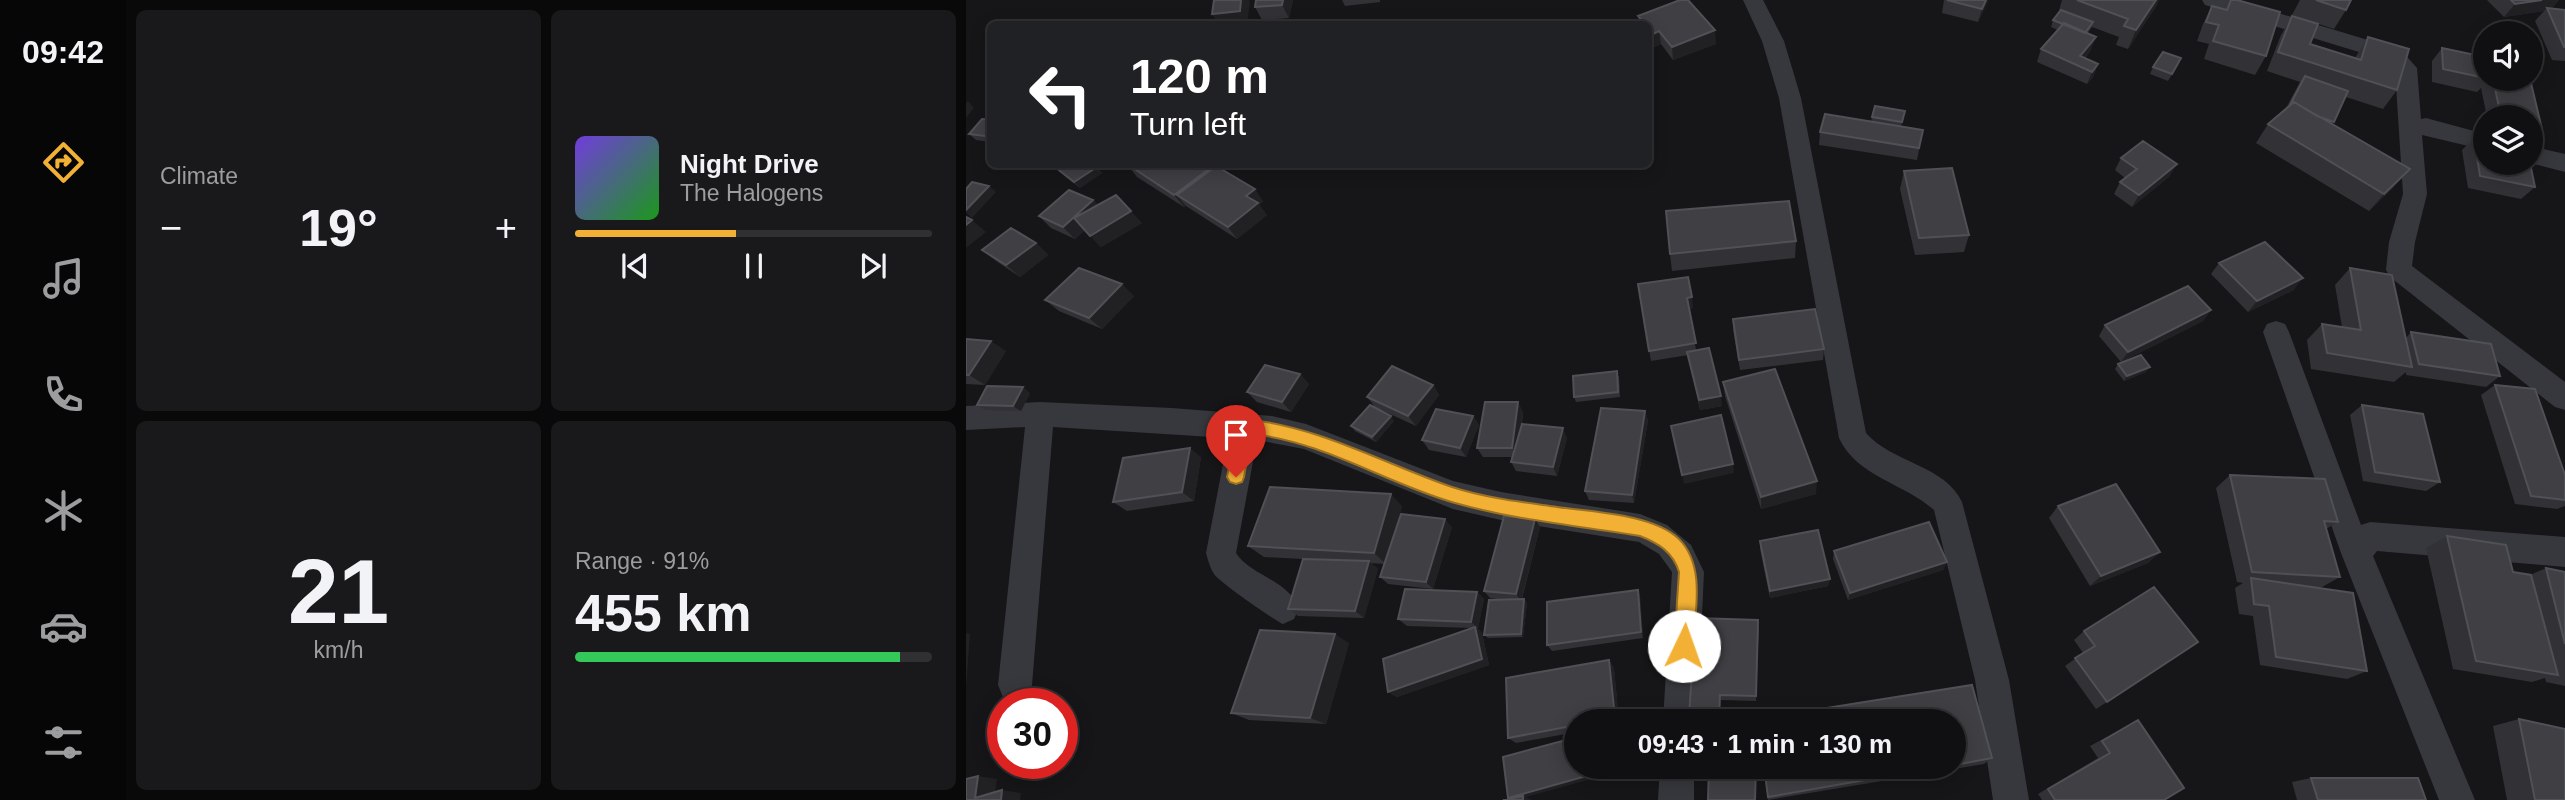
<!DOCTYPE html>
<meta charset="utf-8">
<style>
:root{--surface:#101012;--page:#19191b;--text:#f1f3f6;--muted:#9c9d9f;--line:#303032;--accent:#f2b134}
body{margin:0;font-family:Helvetica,sans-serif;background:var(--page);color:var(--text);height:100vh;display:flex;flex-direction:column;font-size:26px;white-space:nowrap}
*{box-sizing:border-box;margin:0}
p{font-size:23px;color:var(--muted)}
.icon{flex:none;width:38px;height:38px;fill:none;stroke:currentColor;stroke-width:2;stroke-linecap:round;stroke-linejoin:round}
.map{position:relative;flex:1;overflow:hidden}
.side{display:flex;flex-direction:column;gap:10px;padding:10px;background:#09090a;width:840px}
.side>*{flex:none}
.top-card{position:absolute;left:21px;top:21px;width:665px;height:147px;border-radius:10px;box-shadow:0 4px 18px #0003,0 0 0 2px var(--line);background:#202124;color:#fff;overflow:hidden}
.fabs{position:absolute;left:1507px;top:21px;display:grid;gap:14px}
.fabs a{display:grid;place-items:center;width:70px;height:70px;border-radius:50%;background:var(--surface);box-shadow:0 4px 18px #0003,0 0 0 2px var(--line);font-size:35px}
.speed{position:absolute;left:21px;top:688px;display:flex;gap:14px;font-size:35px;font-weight:700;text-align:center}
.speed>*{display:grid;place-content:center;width:91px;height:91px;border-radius:50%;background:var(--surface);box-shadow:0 4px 18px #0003,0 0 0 2px var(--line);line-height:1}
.speed .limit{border:10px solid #d22;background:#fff;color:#111}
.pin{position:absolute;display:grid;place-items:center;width:60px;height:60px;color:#fff;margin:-72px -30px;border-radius:50% 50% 50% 0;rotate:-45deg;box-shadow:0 0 7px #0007}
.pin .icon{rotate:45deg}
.me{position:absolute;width:77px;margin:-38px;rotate:3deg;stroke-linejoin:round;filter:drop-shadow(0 0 5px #0008)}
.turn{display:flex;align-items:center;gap:24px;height:147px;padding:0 28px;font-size:32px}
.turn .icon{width:91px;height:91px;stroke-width:2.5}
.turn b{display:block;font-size:49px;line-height:60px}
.big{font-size:52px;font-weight:800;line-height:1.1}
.side .tile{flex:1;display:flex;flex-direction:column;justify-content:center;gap:10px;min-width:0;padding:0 24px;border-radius:10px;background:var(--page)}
.side .dial{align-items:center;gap:0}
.dial b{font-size:91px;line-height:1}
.song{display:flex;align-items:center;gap:21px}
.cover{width:84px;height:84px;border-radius:10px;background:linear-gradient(135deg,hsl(260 70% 55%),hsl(120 70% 35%))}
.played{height:7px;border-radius:4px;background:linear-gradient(90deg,var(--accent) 45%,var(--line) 45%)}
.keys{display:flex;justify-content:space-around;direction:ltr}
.heat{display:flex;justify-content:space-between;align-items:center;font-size:38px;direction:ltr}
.charge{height:10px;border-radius:5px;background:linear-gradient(90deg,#34c759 91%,var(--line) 0)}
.side .tiles{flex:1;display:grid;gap:10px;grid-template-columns:repeat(2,1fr)}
.trip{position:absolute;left:598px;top:709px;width:402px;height:70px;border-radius:35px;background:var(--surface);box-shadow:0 4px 18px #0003,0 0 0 2px var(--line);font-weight:800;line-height:70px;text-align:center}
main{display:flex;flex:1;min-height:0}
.tab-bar{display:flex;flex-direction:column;width:126px;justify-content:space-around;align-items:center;background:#060607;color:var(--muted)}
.tab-bar .icon{width:49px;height:49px}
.tab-bar .selected{color:var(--accent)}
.tab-bar b{font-size:32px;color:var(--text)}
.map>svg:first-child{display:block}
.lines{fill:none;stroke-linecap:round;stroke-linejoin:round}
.minor{fill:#37383d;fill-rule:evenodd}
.wall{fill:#323236}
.shaded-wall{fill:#212124}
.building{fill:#3f3f44;stroke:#4f5156;stroke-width:2}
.route{fill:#f2b134;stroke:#9d7322;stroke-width:2}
</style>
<main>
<nav class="tab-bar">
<b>09:42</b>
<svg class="icon selected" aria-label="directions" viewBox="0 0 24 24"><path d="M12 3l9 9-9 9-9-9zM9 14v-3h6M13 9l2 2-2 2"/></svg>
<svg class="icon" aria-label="music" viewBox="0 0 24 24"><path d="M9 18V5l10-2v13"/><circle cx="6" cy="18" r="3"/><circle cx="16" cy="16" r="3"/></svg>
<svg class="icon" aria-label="phone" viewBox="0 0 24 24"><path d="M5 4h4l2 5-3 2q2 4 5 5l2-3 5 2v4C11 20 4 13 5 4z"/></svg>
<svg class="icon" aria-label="climate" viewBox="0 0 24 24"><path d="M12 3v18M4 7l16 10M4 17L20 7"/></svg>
<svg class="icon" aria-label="car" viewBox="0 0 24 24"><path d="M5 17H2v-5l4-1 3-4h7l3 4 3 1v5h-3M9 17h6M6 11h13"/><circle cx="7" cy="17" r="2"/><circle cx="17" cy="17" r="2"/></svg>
<svg class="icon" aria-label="filters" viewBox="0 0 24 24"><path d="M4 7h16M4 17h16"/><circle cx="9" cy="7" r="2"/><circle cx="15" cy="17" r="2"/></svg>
</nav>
<section class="side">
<div class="tiles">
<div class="tile"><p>Climate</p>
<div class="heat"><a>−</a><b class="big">19°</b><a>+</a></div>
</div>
<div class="tile">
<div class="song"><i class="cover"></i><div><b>Night Drive</b><p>The Halogens</p></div></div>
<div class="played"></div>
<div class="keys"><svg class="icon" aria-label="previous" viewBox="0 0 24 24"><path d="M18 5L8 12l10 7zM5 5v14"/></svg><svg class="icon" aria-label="pause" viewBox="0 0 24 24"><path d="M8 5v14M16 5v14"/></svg><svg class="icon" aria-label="next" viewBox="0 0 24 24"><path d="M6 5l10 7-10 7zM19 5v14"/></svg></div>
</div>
<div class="tile dial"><b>21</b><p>km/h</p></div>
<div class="tile"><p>Range · 91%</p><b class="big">455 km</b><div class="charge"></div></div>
</div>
</section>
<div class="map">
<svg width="1599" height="800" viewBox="0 0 1599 800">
<rect width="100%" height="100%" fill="#161618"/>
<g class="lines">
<!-- minor -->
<path class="minor" d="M777 0H797L818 41 835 98 900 433C926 463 979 465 996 502L1043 680 1063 800H1027L1009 680 968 510C938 483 891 477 873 438L813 98 796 41Z
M1236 0H1269L1435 50 1451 68 1455 119 1460 118 1519 134V150L1456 135 1461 194 1449 242 1446 266 1599 382V410L1589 407 1424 277 1420 270 1423 242 1437 194 1429 70 1419 60 1239 5Z
M1564 146 1599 154V172L1564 163Z
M1310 321 1319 324 1323 332 1395 525 1404 522 1599 537V567L1411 551 1407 556 1509 800H1473L1375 553 1297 332 1301 324Z
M74 402 206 408 306 416 340 424 487 481 535 492 674 514 701 525 725 545 738 572 731 721H697L706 572 693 554 673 542 535 520 487 509 338 449 291 440 270 553C285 576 321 579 333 608L328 619 317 624C308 620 252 581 248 574 244 568 242 560 240 553L262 438 87 427 66 685 61 697 49 702 37 697 32 685 59 427 0 430V406Z
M694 766H728V800H692Z"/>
</g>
<!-- wall -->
<path class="wall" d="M290 0H327L323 18 296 20 289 7Z
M376 0H414V2L379 6Z
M978 0H1022L1012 22 976 13Z
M1096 0H1193L1189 8 1162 49 1150 45 1153 37 1126 27 1121 34 1125 50 1119 58 1132 64 1127 77 1121 84 1071 62 1075 49 1092 30 1085 27 1087 20 1092 14Z
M1265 0 1300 56 1289 75 1238 59 1243 44 1231 41 1237 24 1246 6 1260 9Z
M1334 0H1385L1380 10 1368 29 1326 15Z
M1521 0H1593L1585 9 1599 10V61L1586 60 1569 21 1578 11 1538 17Z
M672 16 750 44 707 60 695 44 688 47 682 40V24H673Z
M1326 16 1344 44 1389 58 1402 37 1431 90 1417 109 1380 97 1366 124 1428 187 1403 211 1290 143 1302 124 1320 108 1334 82 1301 71 1315 35Z
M1476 48 1519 79H1564L1576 129 1564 141V117H1521L1515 88 1511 92 1466 82V61Z
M1212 65 1202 81 1184 74 1187 67Z
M939 111 935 126 957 130 951 160 853 145 854 132 905 122 906 117Z
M24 120V142L10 140 3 134Z
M1508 138 1569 187 1555 199 1502 188 1496 150Z
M1155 158 1204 176 1166 207 1148 194 1154 182 1159 178 1149 170Z
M161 164 244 168 297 201 293 205 301 215 271 239 220 206 218 207 171 177Z
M89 167H131L136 173 114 188 95 173Z
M938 171 1003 235 998 252 949 255 934 189Z
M127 200 132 205 176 223 135 247 119 230 109 239 85 228 73 216Z
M830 241 829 258 706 271 704 254Z
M70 243 82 255 54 277 30 261 16 250Z
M1253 263 1328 290 1282 312 1245 274Z
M1384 268 1440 338 1445 332 1534 376 1520 387 1440 375V372L1428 382 1345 369 1341 340 1356 324 1376 327 1369 285Z
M672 284 727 308 723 309 730 350 756 406 734 410 722 355 685 361Z
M168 296 136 329 93 311 79 300Z
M1245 310 1237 321 1155 362 1133 336 1139 325Z
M767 319 858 349 857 360 774 370 767 330Z
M0 339 40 351 19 385 0 384Z
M1152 364 1180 372 1158 381 1149 369Z
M334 374 343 384 325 412 291 402 281 392Z
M653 376 654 397 610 402 608 397Z
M757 382 850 494 795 509 759 396Z
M467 385 473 395 450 426 409 407 401 397Z
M1529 385 1599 475V506L1591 509 1549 504 1515 395Z
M64 393 55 411 19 410 11 405Z
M1396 405 1474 482 1460 491 1397 481 1384 415Z
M679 411 682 421 668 503 623 500 619 491Z
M557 412 556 425 601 438 591 476 550 471 545 462 547 457H517L511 448Z
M507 416 513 425 500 457 463 450 456 440Z
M428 421 410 442 389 431 385 426Z
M235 457 228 501 161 511 147 502Z
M1264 475 1372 522 1360 529 1374 577 1356 587H1346L1401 671 1381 679 1294 665 1287 616 1273 614 1269 588 1277 583 1271 582 1250 488Z
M436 506 427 537 486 527 467 589 422 584 414 577 418 564 405 563 412 569 398 618 332 616 322 609 337 559 298 557 282 546Z
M1092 506 1194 552 1182 563 1124 586 1083 518Z
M569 519 574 527 556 599H558L561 603 557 637 522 638 518 635 539 600 524 598 518 591Z
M1481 536 1547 572 1564 575 1580 568 1599 572V686L1580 682 1579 678 1566 682 1487 669 1460 548Z
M794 541 864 579 862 586 804 598 794 549Z
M868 551 981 562 977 570 882 600 867 559Z
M1188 587 1141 702 1130 709 1099 666 1117 653 1108 640 1118 631Z
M672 590 674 596 677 638 586 651 581 645Z
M511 592 518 599 512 628H511L516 633 523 665 431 697 422 692 505 628 441 626 432 619Z
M793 627 790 701 755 700 754 721 725 720 723 715Z
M383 643 360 724 283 720 265 713Z
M643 660 648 668 653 721H611V732L550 743 542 738Z
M1553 719 1599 800H1541L1527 726Z
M1172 720 1198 800H1076L1072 794 1132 758 1124 746Z
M989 721 1026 758 1018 764 802 800 797 766H989Z
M1345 778 1460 800H1331L1326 782Z"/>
<!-- shaded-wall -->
<path class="shaded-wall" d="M275 0H283L284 2 281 24H252L246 14Z
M317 0H327L323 18 316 5Z
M1020 0H1022L1021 4 1012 22 1016 9Z
M1190 0H1193L1189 8 1162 49 1170 30Z
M1576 0H1593L1584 10 1581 8 1578 11 1538 17 1549 4Z
M749 30 750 44 707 60 706 47Z
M693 31 695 44 688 47 687 34Z
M1130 37 1125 50 1112 65 1114 56Z
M1132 64 1127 77 1121 84 1126 72Z
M2 101 8 108 0 118V103Z
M24 129V141L19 136Z
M1211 164 1204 176 1166 207 1173 195Z
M131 167 136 173 114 188 108 182Z
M244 168 254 180 211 195 220 206 218 207 208 195Z
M1444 169 1428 187 1403 211 1418 194Z
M23 186 30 192 6 218 0 212V210Z
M289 189 297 201 293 205 301 215 271 239 262 227 280 196Z
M127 200 139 212 109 239 97 227Z
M165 211 176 223 135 247 124 236Z
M6 220 20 232 0 248V225Z
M70 243 82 255 54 277 40 265Z
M1337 278 1328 290 1282 312 1291 301Z
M156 284 168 296 136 329 123 318Z
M726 297 727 308 722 309 721 298Z
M1245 310 1237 321 1155 362 1162 352Z
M25 341 40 351 19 385 3 375Z
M1184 367 1180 372 1158 381 1161 376Z
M334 374 343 384 325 412 316 402Z
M467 385 473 395 450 426 442 416Z
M57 387 64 393 55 411 47 406Z
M755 396 756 406 734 410 733 400Z
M552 402 557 412 551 457 546 448Z
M679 411 682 421 668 503 666 495Z
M425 416 428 421 410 442 406 437Z
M507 416 513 425 500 457 494 448Z
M597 428 601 438 591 476 587 467Z
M224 448 235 457 228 501 216 492Z
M767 464 768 473 718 484 716 475Z
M851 481 850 494 795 509V497Z
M425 494 436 506 420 564 408 553Z
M479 519 486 527 467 589 460 582Z
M569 519 574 527 555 601 550 594Z
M1194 552 1182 563 1124 586 1135 576Z
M403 561 412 569 398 618 389 611Z
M981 562 977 570 882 600 884 593Z
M864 579 862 586 804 598V591Z
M672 590 674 596 677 638 675 632Z
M511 592 518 599 512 628 505 622Z
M558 599 561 603 557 637 555 634Z
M509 627 516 633 523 665 431 697 422 692Z
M0 633 4 634 0 688Z
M369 634 383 643 360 724 344 718Z
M643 660 648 668 653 721H651L649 718Z
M754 695 755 700 754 721 753 716Z
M656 766H672L560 797 566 800H547L542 798Z
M12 776 31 779 28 800 9 798Z
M36 790 55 793 54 800H35Z"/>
<!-- building -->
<path class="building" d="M248 0H275L274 11 246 14Z
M290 0H317L316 5 289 7Z
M714 0H722L749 30 706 47 693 31 687 34 682 29V24H679L672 16Z
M981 0H1020L1016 9Z
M1111 0H1190L1170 30 1158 26 1162 19Z
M1265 0H1271L1314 12 1300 56 1247 41 1253 25 1240 22 1246 6 1261 10Z
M1350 0H1385L1380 10Z
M1545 0H1576L1549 4Z
M1581 8 1599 10V47H1598Z
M1095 10 1127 22 1119 33 1087 20Z
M1326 16 1352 24 1344 44 1395 60 1402 37 1443 49 1431 90 1312 52Z
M1098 23 1130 37 1114 56 1132 64 1126 72 1075 49Z
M1476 48 1519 57V78L1477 69Z
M1197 52 1215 58 1206 74 1187 67Z
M1339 76 1382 91 1368 122 1351 116 1328 102 1324 105Z
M1527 79H1564L1576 129 1564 127V117H1535Z
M1328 102 1444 169 1418 194 1302 124Z
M909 106 939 111 936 122 906 117Z
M859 114 957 130 953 148 854 132Z
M16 119 24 120V129L19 136 3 134Z
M1508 138 1519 140V163H1564L1569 187 1514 176Z
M1177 141 1211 164 1173 195 1154 182 1171 169 1155 158Z
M93 164H127L131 167 108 182 89 167Z
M161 164H239L244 168 208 195Z
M250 166 289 189 280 196 292 203 262 227 211 195Z
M986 168 1003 235 953 238 938 171Z
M6 182 23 186 0 210V189Z
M103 190 127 200 97 227 73 216Z
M150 195 165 211 124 236 108 218Z
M823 201 830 241 704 254 700 211Z
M0 217 6 220 0 225Z
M45 228 70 243 40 265 16 250Z
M1299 242 1337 278 1291 301 1253 263Z
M113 268 156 284 123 318 79 300Z
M1384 268 1426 275 1446 367 1361 353 1356 324 1395 330Z
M722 277 726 297 721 298 730 343 683 351 672 284Z
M1222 286 1245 310 1162 352 1139 325Z
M849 309 858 349 773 360 767 319Z
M1445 332 1525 344 1534 376 1453 364Z
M0 339 25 341 3 375H0Z
M743 348 755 396 733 400 721 352Z
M1175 355 1184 367 1161 376 1152 364Z
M299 365 334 374 316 402 281 392Z
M426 366 467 385 442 416 401 397Z
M809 369 851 481 795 497 757 382Z
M651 371 652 392 608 397 607 376Z
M1529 385 1569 389 1599 475V500L1565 496Z
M21 386 57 387 47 406 11 405Z
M519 402H552L546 448H511Z
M404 405 425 416 406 437 385 426Z
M1396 405 1457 414 1474 482 1409 472Z
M635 408 679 411 666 495 619 491Z
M470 409 507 416 494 448 456 440Z
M755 415 767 464 716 475 705 426Z
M556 424 597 428 587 467 545 462Z
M224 448 216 492 147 502 157 458Z
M1264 475 1359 479 1372 522 1358 521 1374 577 1286 572Z
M1150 484 1194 552 1135 576 1092 506Z
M304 487 425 494 408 553 282 546Z
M435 514 479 519 460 582 414 577Z
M538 516 569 519 550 594 518 591Z
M963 522 981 562 884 593 868 551Z
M852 530 864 579 804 591 794 541Z
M1481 536 1540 545 1547 572 1565 575 1592 675 1510 661Z
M337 559 403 561 389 611 322 609Z
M1580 568 1599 572V644Z
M1285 578 1387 593 1401 671 1310 657 1303 606 1288 604Z
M1188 587 1232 642 1141 702 1109 658 1129 646 1118 631Z
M439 589 511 592 505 622 432 619Z
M672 590 675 632 581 645V602Z
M558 599 555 634 518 635 523 600Z
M730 618 792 620 790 696 754 695 753 716 723 715Z
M509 627 516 659 422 692 417 659Z
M294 630 369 634 344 718 265 713Z
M643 660 649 718 632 721H611V725L542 738 540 678Z
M1006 685 1026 758 989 765V721H791V719Z
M1553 719 1599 729V800H1569Z
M1172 720 1218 788 1198 800H1089L1082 789 1144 753 1136 741Z
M611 737V766H656L542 798 537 757Z
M743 766H790L789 800H742Z
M798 766H979L802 797Z
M12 776 9 798 36 790 35 800H0V779Z
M1345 778H1452L1460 800H1352Z
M557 796V800H537Z"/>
<!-- route -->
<path class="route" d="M279 419C355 427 416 463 486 487 520 498 556 502 591 507 626 512 687 514 713 539 740 566 729 612 727 646L724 653 718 656 711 653 708 646 713 572C707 552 692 543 674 536 612 526 549 520 489 503 419 483 359 442 286 434L278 477 276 482 270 484 264 482 261 477 271 426 274 421Z"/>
</svg>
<div class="fabs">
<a><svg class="icon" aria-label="sound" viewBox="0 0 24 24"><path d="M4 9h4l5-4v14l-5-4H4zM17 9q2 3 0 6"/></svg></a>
<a><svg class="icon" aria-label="layers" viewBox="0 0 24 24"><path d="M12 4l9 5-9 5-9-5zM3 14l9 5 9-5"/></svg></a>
</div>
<div class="speed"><div class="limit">30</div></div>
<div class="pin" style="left:270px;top:477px;background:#d93025"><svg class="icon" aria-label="arrive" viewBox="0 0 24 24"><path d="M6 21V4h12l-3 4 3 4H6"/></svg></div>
<svg class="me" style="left:718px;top:646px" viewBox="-20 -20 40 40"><circle r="19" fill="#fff"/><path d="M0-13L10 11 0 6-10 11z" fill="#f2b134"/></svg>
<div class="trip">09:43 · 1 min · 130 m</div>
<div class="top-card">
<div class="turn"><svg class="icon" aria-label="left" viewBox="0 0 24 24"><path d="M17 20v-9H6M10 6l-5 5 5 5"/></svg><div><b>120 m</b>Turn left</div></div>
</div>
</div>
</main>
